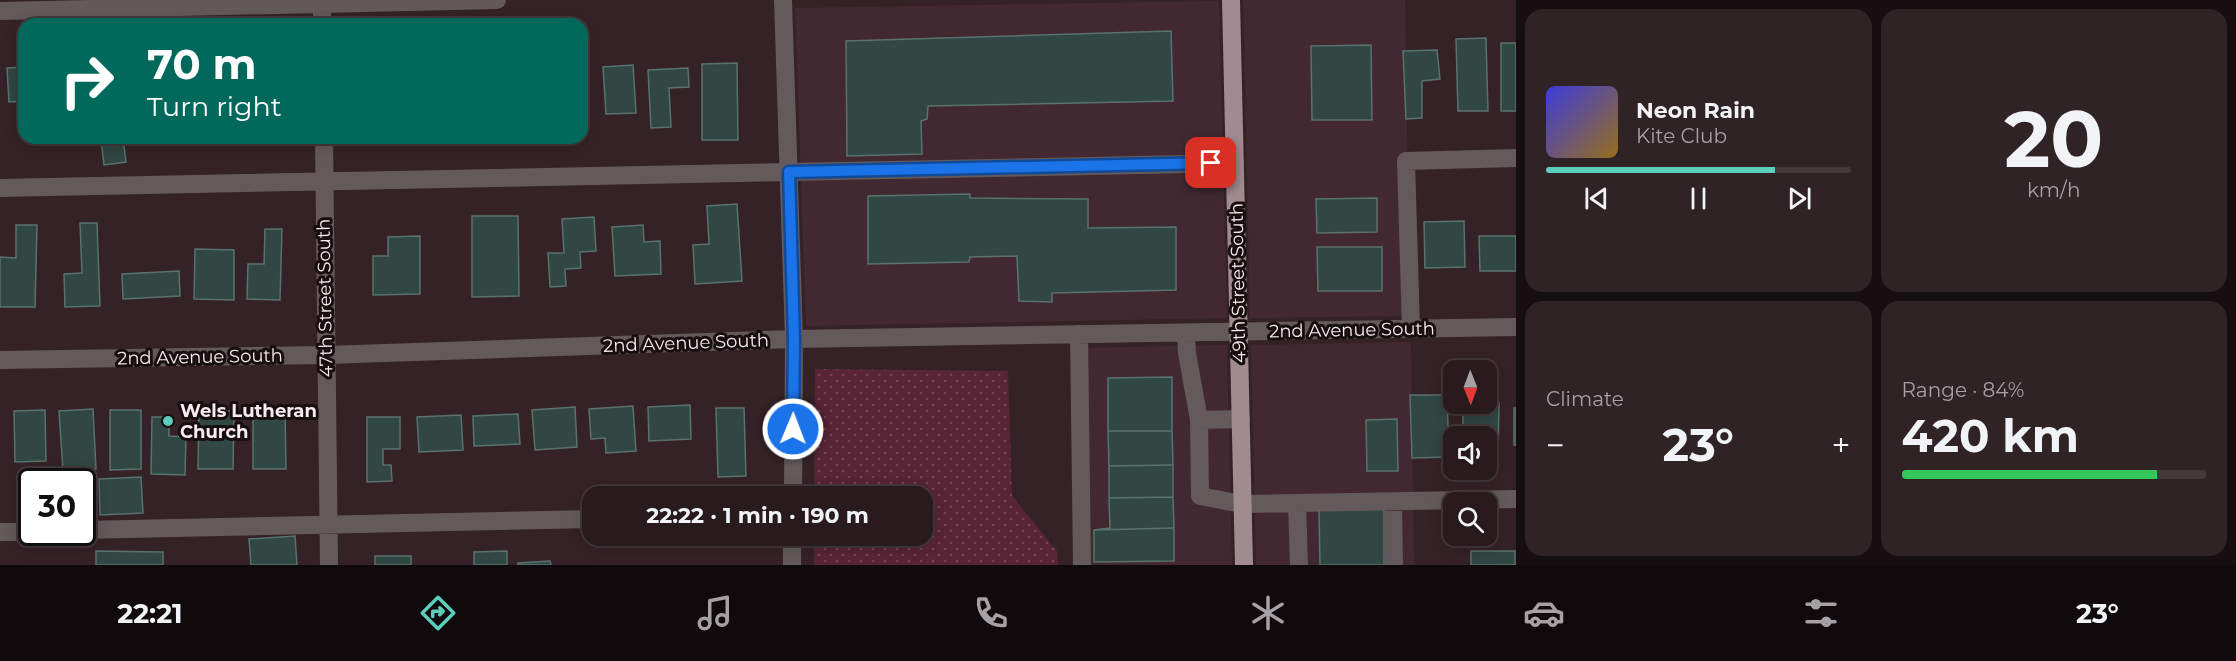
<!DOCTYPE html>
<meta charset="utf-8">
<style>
:root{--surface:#281a1d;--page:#302326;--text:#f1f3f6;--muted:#a5a1a4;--line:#44383b;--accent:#5bcebc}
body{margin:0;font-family:Montserrat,sans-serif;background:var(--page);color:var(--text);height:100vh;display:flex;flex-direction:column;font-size:22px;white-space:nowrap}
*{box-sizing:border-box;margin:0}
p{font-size:20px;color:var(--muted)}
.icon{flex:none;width:33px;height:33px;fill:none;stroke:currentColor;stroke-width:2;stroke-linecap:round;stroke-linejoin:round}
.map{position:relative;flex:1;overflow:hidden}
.details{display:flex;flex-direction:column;gap:9px;padding:9px;background:#160e10;width:720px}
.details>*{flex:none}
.hud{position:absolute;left:18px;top:18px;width:570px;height:126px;border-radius:18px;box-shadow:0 3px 15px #0003,0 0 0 2px var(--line);background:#00695c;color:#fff;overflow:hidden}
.needle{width:39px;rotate:179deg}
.fabs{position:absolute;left:1443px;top:360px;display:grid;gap:12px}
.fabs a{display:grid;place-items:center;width:54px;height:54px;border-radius:12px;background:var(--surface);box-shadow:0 3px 15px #0003,0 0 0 2px var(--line);font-size:30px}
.speed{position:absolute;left:18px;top:468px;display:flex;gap:12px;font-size:30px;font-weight:700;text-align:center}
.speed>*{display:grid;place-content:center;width:78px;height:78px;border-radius:50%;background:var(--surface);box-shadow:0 3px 15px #0003,0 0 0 2px var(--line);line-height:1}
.speed .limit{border:3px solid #111;border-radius:9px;background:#fff;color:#111}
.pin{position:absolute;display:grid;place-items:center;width:51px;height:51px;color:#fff;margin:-26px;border-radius:12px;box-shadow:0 3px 9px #0006}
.me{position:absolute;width:66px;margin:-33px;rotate:1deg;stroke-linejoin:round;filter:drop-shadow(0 0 4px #0008)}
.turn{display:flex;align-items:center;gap:21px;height:126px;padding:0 30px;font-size:27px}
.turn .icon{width:78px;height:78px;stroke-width:2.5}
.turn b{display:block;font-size:42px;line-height:51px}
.big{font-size:45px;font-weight:700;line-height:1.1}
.details .card{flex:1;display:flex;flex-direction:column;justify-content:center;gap:9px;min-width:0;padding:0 21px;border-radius:18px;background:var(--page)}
.details .dial{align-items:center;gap:0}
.dial b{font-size:78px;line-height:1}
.song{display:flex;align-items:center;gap:18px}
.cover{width:72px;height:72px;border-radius:9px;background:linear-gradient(135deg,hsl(240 70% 55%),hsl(40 70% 35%))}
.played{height:6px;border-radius:3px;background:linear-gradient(90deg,var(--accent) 75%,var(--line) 75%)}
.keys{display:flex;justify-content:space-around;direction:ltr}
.heat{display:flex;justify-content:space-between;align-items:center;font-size:33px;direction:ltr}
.charge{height:9px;border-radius:4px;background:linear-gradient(90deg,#34c759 84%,var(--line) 0)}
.details .tiles{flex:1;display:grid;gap:9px;grid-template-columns:repeat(2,1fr)}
.trip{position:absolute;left:582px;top:486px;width:351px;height:60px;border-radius:18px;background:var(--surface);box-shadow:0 3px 15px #0003,0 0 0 2px var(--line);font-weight:700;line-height:60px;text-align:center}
.tabs{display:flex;height:96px;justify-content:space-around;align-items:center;background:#100a0c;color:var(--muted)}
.tabs .icon{width:42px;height:42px}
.tabs .active{color:var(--accent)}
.tabs b{font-size:27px;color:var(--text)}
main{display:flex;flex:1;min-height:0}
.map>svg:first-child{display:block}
.built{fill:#422931}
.park{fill:url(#park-dots)}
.building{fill:#304743;stroke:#59726d;stroke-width:1.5}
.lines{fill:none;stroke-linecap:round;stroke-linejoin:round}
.minor{stroke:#645a5c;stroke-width:18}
.major{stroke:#9f8b90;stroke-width:18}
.route-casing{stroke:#114b97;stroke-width:15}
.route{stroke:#1a73e8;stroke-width:10}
.poi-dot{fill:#5bcebc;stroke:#170e10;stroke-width:2}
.labels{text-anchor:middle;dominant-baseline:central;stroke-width:6;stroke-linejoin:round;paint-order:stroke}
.street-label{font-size:18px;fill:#f8eaee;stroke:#170e10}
.poi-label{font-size:18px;font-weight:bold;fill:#f8eaee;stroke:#170e10;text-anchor:start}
</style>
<main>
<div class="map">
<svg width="1516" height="565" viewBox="0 0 1516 565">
<defs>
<pattern id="park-dots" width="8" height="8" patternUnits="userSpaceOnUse" patternTransform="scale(1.5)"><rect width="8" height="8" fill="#582436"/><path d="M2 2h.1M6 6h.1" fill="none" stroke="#714453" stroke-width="1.8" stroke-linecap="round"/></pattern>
</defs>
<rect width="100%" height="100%" fill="#352227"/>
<!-- built -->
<path class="built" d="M1243 0H1405L1410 316 1250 318Z
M1219 1 1227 318 806 326 795 8Z
M1411 342 1414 565H1256L1251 345Z
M1227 345 1232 565H1079L1073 348Z"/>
<!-- park -->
<path class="park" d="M815 369 1008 371 1012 496 1057 551 1058 565H814V536H922V496H814Z"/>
<!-- building -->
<path class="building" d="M1171 31 1173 101 928 106 927 119 921 121 922 154 847 156 846 41Z
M1486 38 1488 111H1458L1456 39Z
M1501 43H1516V111H1501Z
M1371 45 1372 120H1312L1311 46Z
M1437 50 1440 79 1422 81V118L1406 119 1403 51Z
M737 63 738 140H702V64Z
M633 65 636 113 606 114 603 67Z
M24 67V101L9 102 7 68Z
M688 68 689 87 669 88 671 127 651 128 648 70Z
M582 69H587L588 108H582Z
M123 138 126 162 104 165 101 139Z
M356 138H390V144L356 145Z
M970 194V198L1088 199V228L1176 227V290L1052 293V302L1019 301 1017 256 970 257 969 262 868 264V196Z
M1377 198V232L1317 233 1316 199Z
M737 204 742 281 695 284 693 245 709 244 707 206Z
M472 216H518L519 296 472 297Z
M594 217 596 251 580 252 581 268 565 269 566 286 550 287 548 253H564L562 219Z
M1464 221 1465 267 1425 268 1424 222Z
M80 223H97L100 306 65 307 64 274 82 273Z
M16 225H37L35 307H0V257L16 258Z
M643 225 644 242 660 241 661 274 615 276 612 227Z
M265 229H282L280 300 247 299 248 264H264Z
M420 236V294L373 295V256H388V237Z
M1479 236H1516V271H1480Z
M1317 247H1382V291H1318Z
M195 249 234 250V300L194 299Z
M179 271 180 296 123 299 122 274Z
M1172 377V431H1108V378Z
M1410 395H1447L1449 457 1412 458Z
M1499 403 1498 454 1486 453V436H1463V404Z
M690 405 691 439 649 441 648 407Z
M633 406 636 451 606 453 605 438 591 439 589 409Z
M575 407 577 447 535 450 532 410Z
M716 408H744L746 476 718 477Z
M1514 408H1516V445H1514Z
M93 409 96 469 63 471 59 411Z
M45 410 46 461 15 462 14 411Z
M110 410H141V469L110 470Z
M199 410 234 411 233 469H198Z
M285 411 286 469H253V412Z
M518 414 520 444 474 446 473 416Z
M461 415 463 450 419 452 417 417Z
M152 417H169V436L186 437 185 475 151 474Z
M367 417H400V449H383V465H391L392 481 367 482Z
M1397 419 1398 471H1367L1366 420Z
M1108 431H1172L1173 465 1109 466Z
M1173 465V497L1109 498V466Z
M141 477 143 513 100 515 99 479Z
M1173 497 1174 528 1094 530 1110 528 1109 498Z
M1384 508V565H1320L1319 509Z
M1174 528V561L1094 562V530Z
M295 536 297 565H251L249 539Z
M96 551 163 552V565H96Z
M507 551V565H474V552Z
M1471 551H1515V565H1471Z
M375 556H411V565H375Z
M550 561 551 565H518V563Z"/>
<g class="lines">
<!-- minor -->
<path class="minor" d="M322 0V24
M783 0 794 339 793 496
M0 11 497 0
M324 138 329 565
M0 188 1235 163
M1411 329 1406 161 1516 158
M1186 333 1187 353 1199 420
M1079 334 1082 565
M0 360 326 355 794 339 1516 327
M1241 419 1199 420 1200 496 1242 504 1516 499
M1393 501 1394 565
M1297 503 1299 565
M82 530 592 519
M0 532H32
M792 565V536"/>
<!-- major -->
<path class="major" d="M1231 0 1244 565"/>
</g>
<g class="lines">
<!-- route casing -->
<g class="route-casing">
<path id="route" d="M793 429 794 339 789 172 1211 163"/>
</g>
<!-- route -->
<use href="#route" class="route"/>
</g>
<!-- markers -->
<circle class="poi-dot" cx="168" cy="421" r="6"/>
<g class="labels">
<!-- street labels -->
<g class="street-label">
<text transform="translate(1238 283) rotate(-91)">49th Street South</text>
<text transform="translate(325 298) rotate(-91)">47th Street South</text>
<text transform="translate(1352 330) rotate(-1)">2nd Avenue South</text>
<text transform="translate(686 343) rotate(-2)">2nd Avenue South</text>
<text transform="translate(200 357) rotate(-1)">2nd Avenue South</text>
</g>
<!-- poi labels -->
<g class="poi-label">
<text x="180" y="411">Wels Lutheran<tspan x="180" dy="21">Church</tspan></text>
</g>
</g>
</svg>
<div class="fabs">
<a><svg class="needle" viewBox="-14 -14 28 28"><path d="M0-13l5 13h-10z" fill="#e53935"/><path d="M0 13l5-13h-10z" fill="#a5a1a4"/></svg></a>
<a><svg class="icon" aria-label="sound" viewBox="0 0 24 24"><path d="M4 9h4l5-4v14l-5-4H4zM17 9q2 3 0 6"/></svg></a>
<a><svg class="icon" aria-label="search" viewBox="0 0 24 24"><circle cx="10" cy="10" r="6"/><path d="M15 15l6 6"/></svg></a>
</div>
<div class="speed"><div class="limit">30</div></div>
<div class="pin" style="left:1211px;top:163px;background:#d93025"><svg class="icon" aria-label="arrive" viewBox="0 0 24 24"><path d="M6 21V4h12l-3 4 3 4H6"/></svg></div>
<svg class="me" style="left:793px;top:429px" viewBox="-20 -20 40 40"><circle r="17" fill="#1a73e8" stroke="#fff" stroke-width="3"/><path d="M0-11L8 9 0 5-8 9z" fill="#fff"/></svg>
<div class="trip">22:22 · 1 min · 190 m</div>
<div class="hud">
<div class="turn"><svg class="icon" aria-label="right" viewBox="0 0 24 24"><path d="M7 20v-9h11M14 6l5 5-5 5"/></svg><div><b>70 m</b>Turn right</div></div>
</div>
</div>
<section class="details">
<div class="tiles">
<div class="card">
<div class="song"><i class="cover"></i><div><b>Neon Rain</b><p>Kite Club</p></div></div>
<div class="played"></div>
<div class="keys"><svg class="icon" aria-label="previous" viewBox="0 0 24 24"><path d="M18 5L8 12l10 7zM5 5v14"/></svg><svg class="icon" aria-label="pause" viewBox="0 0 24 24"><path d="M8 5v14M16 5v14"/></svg><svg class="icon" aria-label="next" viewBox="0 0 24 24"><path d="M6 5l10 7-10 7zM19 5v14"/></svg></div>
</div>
<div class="card dial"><b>20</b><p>km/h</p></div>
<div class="card"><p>Climate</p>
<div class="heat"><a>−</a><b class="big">23°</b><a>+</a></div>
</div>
<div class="card"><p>Range · 84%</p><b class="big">420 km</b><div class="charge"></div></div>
</div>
</section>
</main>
<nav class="tabs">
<b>22:21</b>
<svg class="icon active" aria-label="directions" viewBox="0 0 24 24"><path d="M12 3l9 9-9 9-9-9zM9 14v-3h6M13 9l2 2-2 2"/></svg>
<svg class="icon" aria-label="music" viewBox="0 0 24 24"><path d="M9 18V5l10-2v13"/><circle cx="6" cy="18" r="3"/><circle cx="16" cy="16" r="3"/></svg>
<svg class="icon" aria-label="phone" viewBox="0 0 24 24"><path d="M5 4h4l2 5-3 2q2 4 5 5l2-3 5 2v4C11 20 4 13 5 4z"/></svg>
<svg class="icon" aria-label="climate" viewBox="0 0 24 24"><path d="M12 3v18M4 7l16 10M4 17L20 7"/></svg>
<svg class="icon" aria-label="car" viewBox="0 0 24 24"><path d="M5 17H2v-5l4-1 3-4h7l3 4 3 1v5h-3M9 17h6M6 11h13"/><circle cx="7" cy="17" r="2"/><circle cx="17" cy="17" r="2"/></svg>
<svg class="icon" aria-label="filters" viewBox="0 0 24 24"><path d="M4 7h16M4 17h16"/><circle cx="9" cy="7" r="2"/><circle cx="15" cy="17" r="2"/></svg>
<b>23°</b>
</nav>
